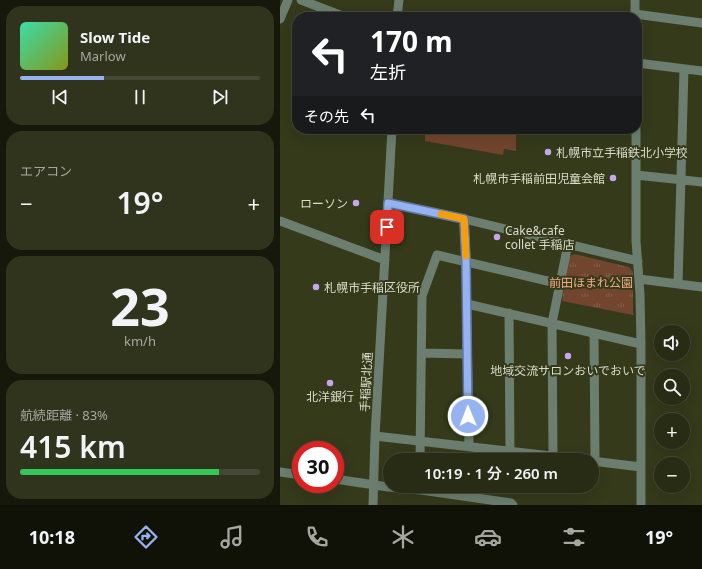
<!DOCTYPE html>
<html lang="ja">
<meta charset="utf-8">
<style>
:root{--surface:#282c14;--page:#30341d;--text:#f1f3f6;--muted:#a5a7a0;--line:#444834;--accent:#95b2f1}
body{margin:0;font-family:"Noto Sans","Noto Sans JP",sans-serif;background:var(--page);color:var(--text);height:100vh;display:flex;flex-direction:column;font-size:15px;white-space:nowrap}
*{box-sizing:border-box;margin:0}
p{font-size:13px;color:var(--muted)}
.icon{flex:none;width:22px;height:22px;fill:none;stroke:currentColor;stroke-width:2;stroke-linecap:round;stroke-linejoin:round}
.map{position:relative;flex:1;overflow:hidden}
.drawer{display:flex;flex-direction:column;gap:6px;padding:6px;background:#16180b;width:280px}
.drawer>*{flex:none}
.top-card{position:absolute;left:12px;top:12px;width:350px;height:122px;border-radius:16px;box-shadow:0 4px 16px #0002,0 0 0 1px var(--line);background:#202124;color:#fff;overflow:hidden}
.fabs{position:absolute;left:374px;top:325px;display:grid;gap:8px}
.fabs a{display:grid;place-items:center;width:36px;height:36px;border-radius:50%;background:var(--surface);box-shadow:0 4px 16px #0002,0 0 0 1px var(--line);font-size:20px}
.speed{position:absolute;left:12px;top:441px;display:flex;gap:8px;font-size:20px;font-weight:700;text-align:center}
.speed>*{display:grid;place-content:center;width:52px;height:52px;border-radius:50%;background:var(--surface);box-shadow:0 4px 16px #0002,0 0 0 1px var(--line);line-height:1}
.speed .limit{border:6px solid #d22;background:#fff;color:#111}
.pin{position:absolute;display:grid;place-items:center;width:34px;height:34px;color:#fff;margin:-17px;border-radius:8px;box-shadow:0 2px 6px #0006}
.me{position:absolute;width:44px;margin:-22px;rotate:359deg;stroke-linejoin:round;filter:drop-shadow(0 0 3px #0008)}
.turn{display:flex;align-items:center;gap:14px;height:84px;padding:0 12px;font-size:18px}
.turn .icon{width:52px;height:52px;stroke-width:2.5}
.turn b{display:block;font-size:28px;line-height:34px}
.then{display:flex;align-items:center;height:38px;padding:0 12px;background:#0003;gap:8px;font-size:15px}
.big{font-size:30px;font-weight:600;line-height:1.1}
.drawer .widget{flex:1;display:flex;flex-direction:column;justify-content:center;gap:6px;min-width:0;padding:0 14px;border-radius:16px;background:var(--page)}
.drawer .dial{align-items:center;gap:0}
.dial b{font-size:52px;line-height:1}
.song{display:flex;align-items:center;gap:12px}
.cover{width:48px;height:48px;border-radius:6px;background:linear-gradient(135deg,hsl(160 70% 55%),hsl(70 70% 35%))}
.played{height:4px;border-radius:2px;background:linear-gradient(90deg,var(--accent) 35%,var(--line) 35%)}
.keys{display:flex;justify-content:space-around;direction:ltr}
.heat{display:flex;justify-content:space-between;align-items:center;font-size:22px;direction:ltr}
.charge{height:6px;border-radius:3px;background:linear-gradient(90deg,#34c759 83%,var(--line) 0)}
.trip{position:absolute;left:103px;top:453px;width:216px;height:40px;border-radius:20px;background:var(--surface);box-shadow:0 4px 16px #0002,0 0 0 1px var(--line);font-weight:600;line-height:40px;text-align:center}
.tab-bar{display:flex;height:64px;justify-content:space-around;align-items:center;background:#101208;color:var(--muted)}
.tab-bar .icon{width:28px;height:28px}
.tab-bar .current{color:var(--accent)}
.tab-bar b{font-size:18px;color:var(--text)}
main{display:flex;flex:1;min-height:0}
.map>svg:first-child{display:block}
.park{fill:url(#park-tufts)}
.garden{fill:#71452e}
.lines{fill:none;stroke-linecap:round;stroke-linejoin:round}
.minor{stroke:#6b7e6f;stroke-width:9}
.route-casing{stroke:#61749d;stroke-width:10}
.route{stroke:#95b2f1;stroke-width:7}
.slow{stroke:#f59e0b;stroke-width:7}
.poi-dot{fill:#c8a6ef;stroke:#353a1b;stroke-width:1.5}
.labels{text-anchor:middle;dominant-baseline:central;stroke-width:4;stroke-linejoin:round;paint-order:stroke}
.poi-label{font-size:12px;fill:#d8dcca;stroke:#353a1b;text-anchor:start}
.park-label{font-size:12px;fill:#f4aa84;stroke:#353a1b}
.street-label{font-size:12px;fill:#d8dcca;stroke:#353a1b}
</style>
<main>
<section class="drawer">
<div class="widget">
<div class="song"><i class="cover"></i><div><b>Slow Tide</b><p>Marlow</p></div></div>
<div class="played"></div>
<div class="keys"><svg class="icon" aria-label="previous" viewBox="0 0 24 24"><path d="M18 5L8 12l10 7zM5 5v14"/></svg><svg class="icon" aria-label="pause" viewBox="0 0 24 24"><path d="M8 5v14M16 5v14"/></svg><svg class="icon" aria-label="next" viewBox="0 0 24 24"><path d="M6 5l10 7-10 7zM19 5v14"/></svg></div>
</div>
<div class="widget"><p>エアコン</p>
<div class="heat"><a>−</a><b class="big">19°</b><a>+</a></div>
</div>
<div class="widget dial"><b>23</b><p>km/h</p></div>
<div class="widget"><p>航続距離 · 83%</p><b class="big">415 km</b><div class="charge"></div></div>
</section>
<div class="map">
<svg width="422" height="505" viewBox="0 0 422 505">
<defs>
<pattern id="park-tufts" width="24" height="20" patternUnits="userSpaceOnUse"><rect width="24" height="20" fill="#71452e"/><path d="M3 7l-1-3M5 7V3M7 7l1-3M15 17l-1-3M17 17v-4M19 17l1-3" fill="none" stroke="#845f4b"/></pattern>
</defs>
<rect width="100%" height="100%" fill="#353a1b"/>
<!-- park -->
<path class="park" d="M294 254 349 267 353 272V315L282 301 289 257Z"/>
<!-- garden -->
<path class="garden" d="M145 129H236V151L224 149 223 155 145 141Z"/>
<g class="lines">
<!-- minor -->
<path class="minor" d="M21 0 65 17
M355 14 422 23
M117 17 119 0
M355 17V0
M0 19 8 0
M357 63 422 71
M356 129V241L360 294 361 344V505
M356 175 422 182
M108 203 184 219 358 261
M184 219 186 262 189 446
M0 221 105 260
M359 279 422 287
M398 284 404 69
M187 304 361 344
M229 313 230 451
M314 333 315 461
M142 353 187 354
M95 436 306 460
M273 456 272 323 288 244
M140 460 142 296 157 255 280 284
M312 461 361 467
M0 472 21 475
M55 479 108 487 141 490 231 503 233 505
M93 505 95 436 112 129"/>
</g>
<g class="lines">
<!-- route casing -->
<g class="route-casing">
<path id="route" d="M107 227 108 203 184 219 186 262 188 416"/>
</g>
<!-- route -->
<use href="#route" class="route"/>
<!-- slow -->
<path class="slow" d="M161 214 184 219 186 256"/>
</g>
<!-- markers -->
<g class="poi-dot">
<circle cx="268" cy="152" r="4"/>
<circle cx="333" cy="178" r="4"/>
<circle cx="76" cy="203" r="4"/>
<circle cx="217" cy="237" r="4"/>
<circle cx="36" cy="287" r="4"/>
<circle cx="288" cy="356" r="4"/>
<circle cx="50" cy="383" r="4"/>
</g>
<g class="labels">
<!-- poi labels -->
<g class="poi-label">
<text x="276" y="152">札幌市立手稲鉄北小学校</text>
<text x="325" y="178" text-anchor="end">札幌市手稲前田児童会館</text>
<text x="68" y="203" text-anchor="end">ローソン</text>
<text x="225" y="230">Cake&amp;cafe<tspan x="225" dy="14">collet 手稲店</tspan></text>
<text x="44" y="287">札幌市手稲区役所</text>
<text x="288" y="370" text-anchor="middle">地域交流サロンおいでおいで</text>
<text x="50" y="396" text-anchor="middle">北洋銀行</text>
</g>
<!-- park labels -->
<g class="park-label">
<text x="311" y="282">前田ほまれ公園</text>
</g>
<!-- street labels -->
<g class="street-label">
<text transform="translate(86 382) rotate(-87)">手稲駅北通</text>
</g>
</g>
</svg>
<div class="fabs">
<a><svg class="icon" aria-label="sound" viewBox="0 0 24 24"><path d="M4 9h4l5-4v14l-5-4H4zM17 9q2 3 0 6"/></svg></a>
<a><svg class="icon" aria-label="search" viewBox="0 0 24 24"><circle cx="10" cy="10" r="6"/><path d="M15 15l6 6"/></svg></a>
<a>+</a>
<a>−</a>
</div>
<div class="speed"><div class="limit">30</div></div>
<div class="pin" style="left:107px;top:227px;background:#d93025"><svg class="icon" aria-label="arrive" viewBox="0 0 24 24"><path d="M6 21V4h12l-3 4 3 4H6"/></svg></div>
<svg class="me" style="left:188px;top:416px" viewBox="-20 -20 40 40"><circle r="17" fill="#95b2f1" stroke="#fff" stroke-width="3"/><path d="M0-11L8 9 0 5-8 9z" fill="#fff"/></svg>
<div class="trip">10:19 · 1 分 · 260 m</div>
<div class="top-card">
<div class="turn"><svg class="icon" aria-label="left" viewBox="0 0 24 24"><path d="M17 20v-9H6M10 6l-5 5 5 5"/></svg><div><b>170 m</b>左折</div></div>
<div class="then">その先<svg class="icon" aria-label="left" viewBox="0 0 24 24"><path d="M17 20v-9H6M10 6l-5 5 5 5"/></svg></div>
</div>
</div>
</main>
<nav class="tab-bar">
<b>10:18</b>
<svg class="icon current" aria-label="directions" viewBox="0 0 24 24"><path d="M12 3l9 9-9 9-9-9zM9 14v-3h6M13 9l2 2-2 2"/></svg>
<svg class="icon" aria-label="music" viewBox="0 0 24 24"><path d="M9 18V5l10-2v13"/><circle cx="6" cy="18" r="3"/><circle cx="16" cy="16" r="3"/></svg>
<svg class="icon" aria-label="phone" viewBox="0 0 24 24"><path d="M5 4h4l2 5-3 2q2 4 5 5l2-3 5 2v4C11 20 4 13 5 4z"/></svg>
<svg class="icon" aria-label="climate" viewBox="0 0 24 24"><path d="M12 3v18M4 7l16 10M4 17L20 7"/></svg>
<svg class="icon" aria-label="car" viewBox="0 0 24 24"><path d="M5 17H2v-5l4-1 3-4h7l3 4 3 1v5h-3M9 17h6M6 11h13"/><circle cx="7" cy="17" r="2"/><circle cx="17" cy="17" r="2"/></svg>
<svg class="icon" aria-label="filters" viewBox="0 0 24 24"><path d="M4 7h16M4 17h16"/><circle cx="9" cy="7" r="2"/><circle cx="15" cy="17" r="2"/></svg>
<b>19°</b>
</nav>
